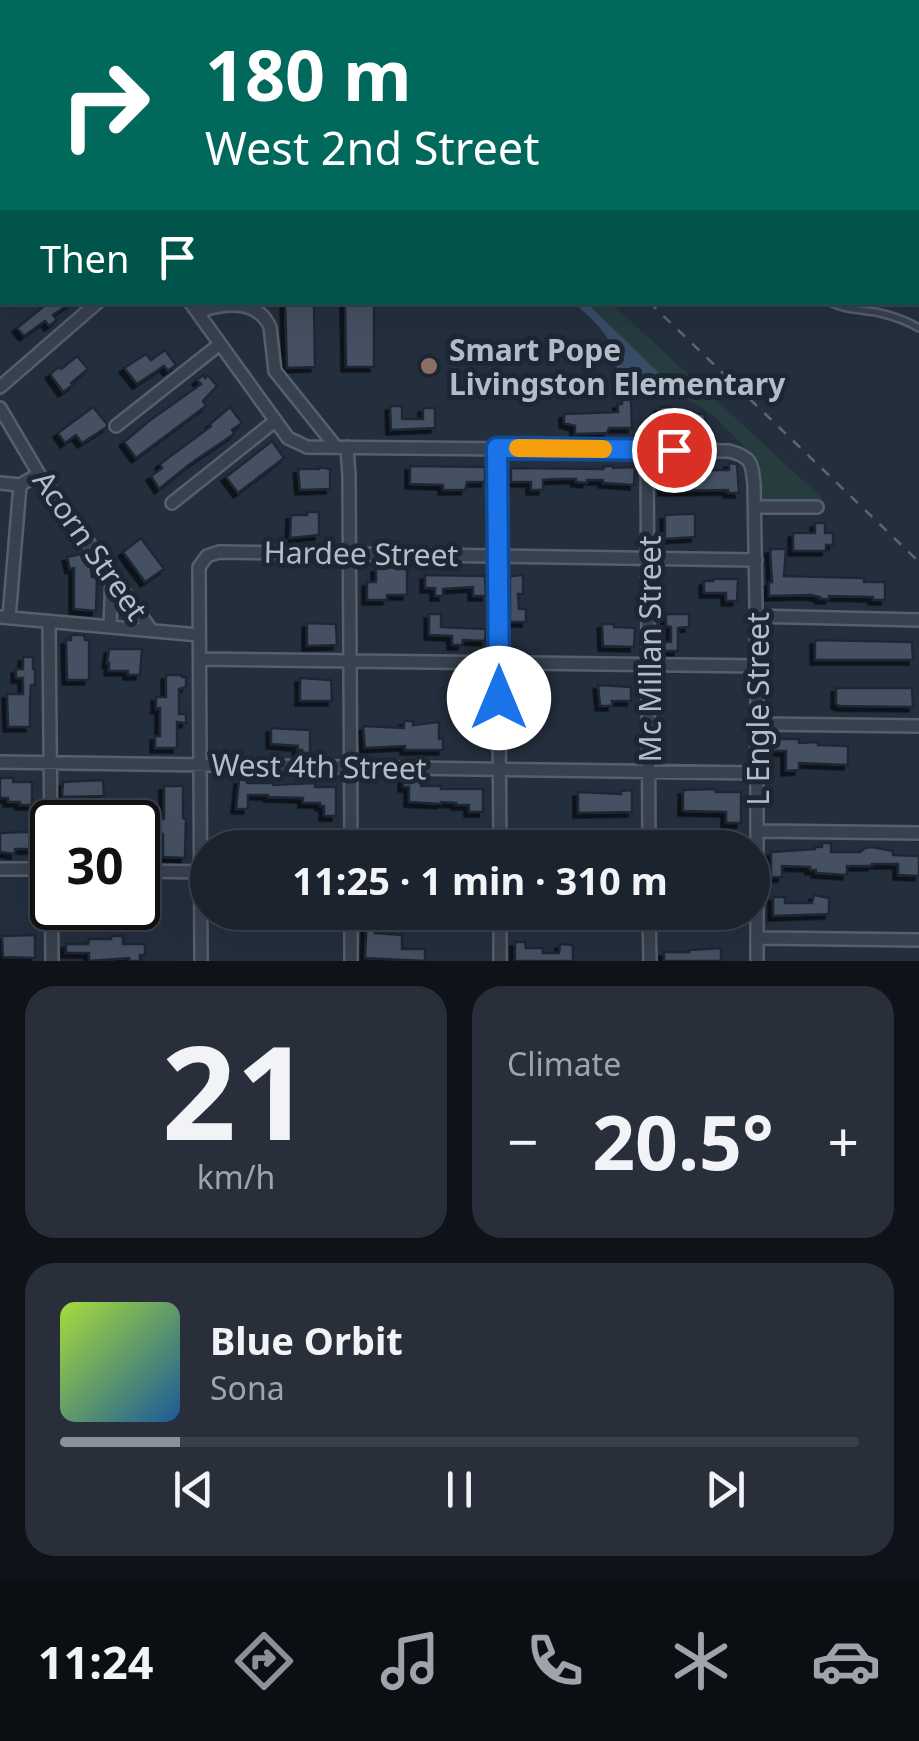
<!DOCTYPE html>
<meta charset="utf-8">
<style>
:root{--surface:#1b232e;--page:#282f3a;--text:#f1f3f6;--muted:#a0a4aa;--line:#39404a;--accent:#8c9099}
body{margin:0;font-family:"Noto Sans",sans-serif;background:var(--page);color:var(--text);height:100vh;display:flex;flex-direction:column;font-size:38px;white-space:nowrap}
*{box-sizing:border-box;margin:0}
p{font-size:32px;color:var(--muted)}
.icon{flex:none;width:55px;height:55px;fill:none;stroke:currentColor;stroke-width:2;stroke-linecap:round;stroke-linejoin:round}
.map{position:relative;height:961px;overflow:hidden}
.drawer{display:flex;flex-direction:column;gap:25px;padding:25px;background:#0f1319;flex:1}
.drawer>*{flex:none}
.guide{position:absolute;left:0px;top:0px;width:920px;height:305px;box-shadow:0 10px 40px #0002,0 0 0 2px var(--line);background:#00695c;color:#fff;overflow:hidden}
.speed{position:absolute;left:30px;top:800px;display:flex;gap:20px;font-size:50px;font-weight:700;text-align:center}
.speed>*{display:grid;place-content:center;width:130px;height:130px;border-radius:50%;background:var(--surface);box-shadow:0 10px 40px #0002,0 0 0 2px var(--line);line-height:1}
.speed .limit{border:5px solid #111;border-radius:15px;background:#fff;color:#111}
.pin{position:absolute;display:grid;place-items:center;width:85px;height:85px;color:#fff;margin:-42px;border:5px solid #fff;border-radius:50%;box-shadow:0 2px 10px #0007}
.me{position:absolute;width:110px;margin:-55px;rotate:0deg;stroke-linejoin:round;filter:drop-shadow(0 0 8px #0008)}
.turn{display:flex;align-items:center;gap:35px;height:210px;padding:0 40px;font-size:45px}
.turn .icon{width:130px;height:130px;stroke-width:2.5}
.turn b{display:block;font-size:70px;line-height:85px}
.then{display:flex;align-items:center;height:95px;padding:0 40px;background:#0003;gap:20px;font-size:38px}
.big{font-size:75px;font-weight:700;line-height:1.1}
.drawer .card{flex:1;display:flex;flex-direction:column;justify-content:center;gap:15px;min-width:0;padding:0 35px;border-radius:30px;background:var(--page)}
.drawer .dial{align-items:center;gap:0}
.dial b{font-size:130px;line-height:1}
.song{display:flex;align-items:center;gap:30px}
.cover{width:120px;height:120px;border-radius:15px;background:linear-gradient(135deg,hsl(80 70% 55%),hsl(210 70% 35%))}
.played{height:10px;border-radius:5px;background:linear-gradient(90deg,var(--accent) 15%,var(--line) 15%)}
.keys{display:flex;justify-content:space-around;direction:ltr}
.heat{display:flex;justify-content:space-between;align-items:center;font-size:55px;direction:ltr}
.drawer .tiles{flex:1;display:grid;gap:25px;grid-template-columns:1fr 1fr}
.card:last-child{grid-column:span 2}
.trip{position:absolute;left:190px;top:830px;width:580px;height:100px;border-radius:50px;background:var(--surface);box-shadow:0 10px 40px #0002,0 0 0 2px var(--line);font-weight:700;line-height:100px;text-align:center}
.menu{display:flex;height:160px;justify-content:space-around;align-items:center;background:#0b0e12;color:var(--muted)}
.menu .icon{width:70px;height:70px}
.menu .on{color:var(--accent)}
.menu b{font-size:45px;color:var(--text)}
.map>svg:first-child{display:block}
.green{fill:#263c3f}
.water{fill:#394c67}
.building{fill:#455162;stroke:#1f2835;stroke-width:2.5;filter:url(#shadow)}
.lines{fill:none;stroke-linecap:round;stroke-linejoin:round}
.service-casing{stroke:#565f6c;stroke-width:10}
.minor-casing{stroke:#565f6c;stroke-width:16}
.tertiary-casing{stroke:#565f6c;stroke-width:19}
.service{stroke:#38414e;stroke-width:5}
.minor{stroke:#38414e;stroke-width:11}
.tertiary{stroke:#38414e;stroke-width:14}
.rail{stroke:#5a6575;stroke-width:2.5;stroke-dasharray:10 10;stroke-linecap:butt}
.route-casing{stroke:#114b97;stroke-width:25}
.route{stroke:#1a73e8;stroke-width:18}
.slow{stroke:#f59e0b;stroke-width:18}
.education-dot{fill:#8d6e63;stroke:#1d2633;stroke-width:4}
.labels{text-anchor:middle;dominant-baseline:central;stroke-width:10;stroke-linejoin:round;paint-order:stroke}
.poi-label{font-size:30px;font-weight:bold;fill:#b4bcc9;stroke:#1d2633;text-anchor:start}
.street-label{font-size:30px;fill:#b4bcc9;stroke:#1d2633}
</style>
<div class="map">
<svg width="919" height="961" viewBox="0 0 919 961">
<defs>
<filter id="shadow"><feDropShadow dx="-4.5" dy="4.5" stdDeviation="0" flood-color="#0009"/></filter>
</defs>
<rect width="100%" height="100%" fill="#242f3e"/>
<!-- green -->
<path class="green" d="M587 303H611L823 499 762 500 759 461 712 414 680 396Z"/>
<!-- water -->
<path class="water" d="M574 303H587L670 384 665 386 620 379C616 371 617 364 615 355 608 332 591 318 574 303Z"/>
<!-- building -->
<path class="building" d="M49 302H72L53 315 57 320 49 326 45 321 24 336 17 328Z
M285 302H314L315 367 287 368Z
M345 302H374V367H346Z
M165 350 176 365 168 371 164 366 137 384 124 368 146 354 151 360Z
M77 356 88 369 71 383 73 385 63 392 50 374 59 367 61 369Z
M203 375 205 378 208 375 217 386 203 401 206 406 136 458 124 442 149 421 201 384 197 380Z
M622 400H631L632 428H609L607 433 575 434V426L564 423V414L618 412V404H622Z
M390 406H402V419H423V408H435V428L391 430Z
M93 407 107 424V427L82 443 76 435 65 443 58 433Z
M230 407 242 423 232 430 234 434 190 464 159 489 151 476 162 468 160 464 211 426 210 424Z
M660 407H672V414H705V428H696L695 425 672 426V428L660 429Z
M272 441 284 458 238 493 226 477Z
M729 463 737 464 739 493H728V490L663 491V470H729Z
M410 466 485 467V482H467L465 490H443V485L410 484Z
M605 466H613V468L635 467 634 485 603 483V480H587V483L576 482V479H557L543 480V490H531V482H511V468L603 469Z
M319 467 330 469V489L300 490 298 469H319Z
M307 512H319V535L290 538 291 515H307Z
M683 514H695V537L665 539V515Z
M815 523H825V533H833V545H826V551H793V533H815Z
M141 538 164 569 145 582 123 552Z
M770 549H786L784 576 864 578V582H885V600H873V597L829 596V599H820V597L811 595 769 596V582H772Z
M85 553 90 560 92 577H97L96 611 74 609V568L70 569 67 557Z
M407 567V595H387V600H367V582H376V568Z
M425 575 485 576 486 596H473V587L443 589V596H435V588H425Z
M523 575V594H518L519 609H526V622H510V576Z
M713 579H738L737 601H726V593H704V581H713Z
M429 614H441V627L486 629 485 641 463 640 462 645H452V636L429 635Z
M666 614H689V627L678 628V651H660V642H671V627L666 626Z
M307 623 336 624 337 645 307 646Z
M602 624H614V627L635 628 634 647 603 646Z
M71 635H84L85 640H89V680H67L66 640H71Z
M815 640 912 642 913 660H815Z
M109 649H142L140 675H128V671H109V663H107Z
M23 657H33V669H35V685H31L30 700V727H8L7 694H23V678H16V669H23Z
M166 675H182V677H186V687L179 689V714H186V723L177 722V748H155V736H160V708L156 709V697H166Z
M300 678 331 680 332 701H300Z
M598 685 631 687V701H612V706H600Z
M836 688H912L913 707 840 706 836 704Z
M404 721H413V725L439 722V739L443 738V750H405V746L365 748 363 726 404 728Z
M271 728 310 730V753H302V750H297L298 746 271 744Z
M772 739H799V743L818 742V745L848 746V765L799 763V770L786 771V751H772Z
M0 778H14L13 782H32V805H20V802H8V798H0Z
M403 779H421V786H441V789H483V812H469V805H456V803L441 802V804L409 802V787H403Z
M103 780 104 796 62 797 63 782Z
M239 780H247V783H273V785L315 783V787H336V816H324V806H320V803H303V798L268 797V795H248V809H236Z
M164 786H183V818L186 819 185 858 163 857V834H150V818L164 819Z
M715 789 716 792H741V823H726V812L683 811V790Z
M632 790V812L578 813V792L621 794V791Z
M23 832H34V837H36L34 849H15V854L0 852V833Z
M822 843H831V852H860L865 848 872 847 893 851V855L919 856V876L898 875V864H872V866H847V875L816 873V870H810V867L782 866V877H771V852L815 849V847H822Z
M814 895 829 898V914L773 916V897H785V903H812Z
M367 912H375V933L402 935V949H425V961L365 958Z
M35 935V958L3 957 2 936Z
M111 936H123V944H145V955H140V961H129V958L89 961V953H66V944H88L89 939H111Z
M515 942H525L526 948H543V953H559L560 944 573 945V961H515Z
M721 948V961H664V952H689V950Z"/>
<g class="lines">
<!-- service casing -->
<g class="service-casing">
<path id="service" d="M350 0 354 2
M830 302C847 311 862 309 880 313 893 316 907 321 919 328"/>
</g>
<!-- minor casing -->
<g class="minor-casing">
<path id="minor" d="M793 0 795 2
M78 2 81 0
M907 2 910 0
M918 3 919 12
M0 71 2 69
M918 174 919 176
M190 302 288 438 307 447 729 451C752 457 752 463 754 485L757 666V961
M197 312C223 303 257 298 270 327L275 371 336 447
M0 387 98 302
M0 408 39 474 152 631
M116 426 220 344
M347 447 349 476 351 848
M497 448 500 848
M647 450 649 848
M0 483 20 485 39 474
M172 503 275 421
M755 507H817
M756 616 919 620
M0 617 199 635
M9 618 20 485
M49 622 52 961
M110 627 112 574
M200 659 757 666
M757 724 919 726
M0 762 757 773
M758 831 919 833
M0 869H52
M138 871 208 872
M351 912V961
M649 912 650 961
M757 938 919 940
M201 961 199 567 207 556 219 552 756 560
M500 961V912"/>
</g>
<!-- tertiary casing -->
<g class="tertiary-casing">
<path id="tertiary" d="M257 2 259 0
M0 230 2 228"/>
</g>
<!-- service -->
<use href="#service" class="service"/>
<!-- minor -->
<use href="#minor" class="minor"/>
<!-- tertiary -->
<use href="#tertiary" class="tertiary"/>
<!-- rail -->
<path class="rail" d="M308 0 311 2
M369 0 374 2
M649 302 919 562
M914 302 919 305"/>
</g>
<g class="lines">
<!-- route casing -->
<g class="route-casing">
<path id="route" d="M499 698 497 448 674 450"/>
</g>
<!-- route -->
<use href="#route" class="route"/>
<!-- slow -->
<path class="slow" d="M518 448 603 449"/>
</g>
<!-- markers -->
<circle class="education-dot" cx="429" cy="366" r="10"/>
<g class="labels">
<!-- poi labels -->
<g class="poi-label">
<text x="449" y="349">Smart Pope<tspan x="449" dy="34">Livingston Elementary</tspan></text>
</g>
<!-- street labels -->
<g class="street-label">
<text transform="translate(91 545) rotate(55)">Acorn Street</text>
<text transform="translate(361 553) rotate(1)">Hardee Street</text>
<text transform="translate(649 649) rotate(-90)">Mc Millan Street</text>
<text transform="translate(757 709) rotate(-90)">L Engle Street</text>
<text transform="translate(319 766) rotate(1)">West 4th Street</text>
</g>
</g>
</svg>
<div class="speed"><div class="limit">30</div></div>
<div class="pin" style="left:674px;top:450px;background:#d93025"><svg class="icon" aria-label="arrive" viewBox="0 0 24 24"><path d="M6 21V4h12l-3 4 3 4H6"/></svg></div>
<svg class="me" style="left:499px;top:698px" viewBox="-20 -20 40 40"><circle r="19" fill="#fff"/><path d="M0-13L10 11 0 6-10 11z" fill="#1a73e8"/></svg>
<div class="trip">11:25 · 1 min · 310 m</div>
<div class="guide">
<div class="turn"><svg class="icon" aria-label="right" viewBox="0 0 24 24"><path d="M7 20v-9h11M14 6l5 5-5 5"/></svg><div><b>180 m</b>West 2nd Street</div></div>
<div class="then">Then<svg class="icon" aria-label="arrive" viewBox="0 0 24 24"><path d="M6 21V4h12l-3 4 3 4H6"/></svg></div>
</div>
</div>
<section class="drawer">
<div class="tiles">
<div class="card dial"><b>21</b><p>km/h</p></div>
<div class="card"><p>Climate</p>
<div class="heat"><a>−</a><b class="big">20.5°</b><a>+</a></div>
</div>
<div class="card">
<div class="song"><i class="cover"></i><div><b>Blue Orbit</b><p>Sona</p></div></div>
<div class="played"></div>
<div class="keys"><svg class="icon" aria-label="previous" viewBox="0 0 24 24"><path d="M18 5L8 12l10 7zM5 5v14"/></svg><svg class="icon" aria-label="pause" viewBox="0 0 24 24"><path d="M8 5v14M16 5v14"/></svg><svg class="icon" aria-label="next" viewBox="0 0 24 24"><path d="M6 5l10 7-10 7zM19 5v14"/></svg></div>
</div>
</div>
</section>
<nav class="menu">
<b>11:24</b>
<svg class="icon on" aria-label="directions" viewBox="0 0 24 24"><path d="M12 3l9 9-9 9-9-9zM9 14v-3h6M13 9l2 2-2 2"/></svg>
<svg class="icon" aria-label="music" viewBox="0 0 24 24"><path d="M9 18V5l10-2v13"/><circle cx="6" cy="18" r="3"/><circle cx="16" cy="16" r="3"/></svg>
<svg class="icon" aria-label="phone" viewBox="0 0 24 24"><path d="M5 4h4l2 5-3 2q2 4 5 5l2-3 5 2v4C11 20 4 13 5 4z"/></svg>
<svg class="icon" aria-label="climate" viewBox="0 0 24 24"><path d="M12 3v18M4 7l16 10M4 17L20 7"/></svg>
<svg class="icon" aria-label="car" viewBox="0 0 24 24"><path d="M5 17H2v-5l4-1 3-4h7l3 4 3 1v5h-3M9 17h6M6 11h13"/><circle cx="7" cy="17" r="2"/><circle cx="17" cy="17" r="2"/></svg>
</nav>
